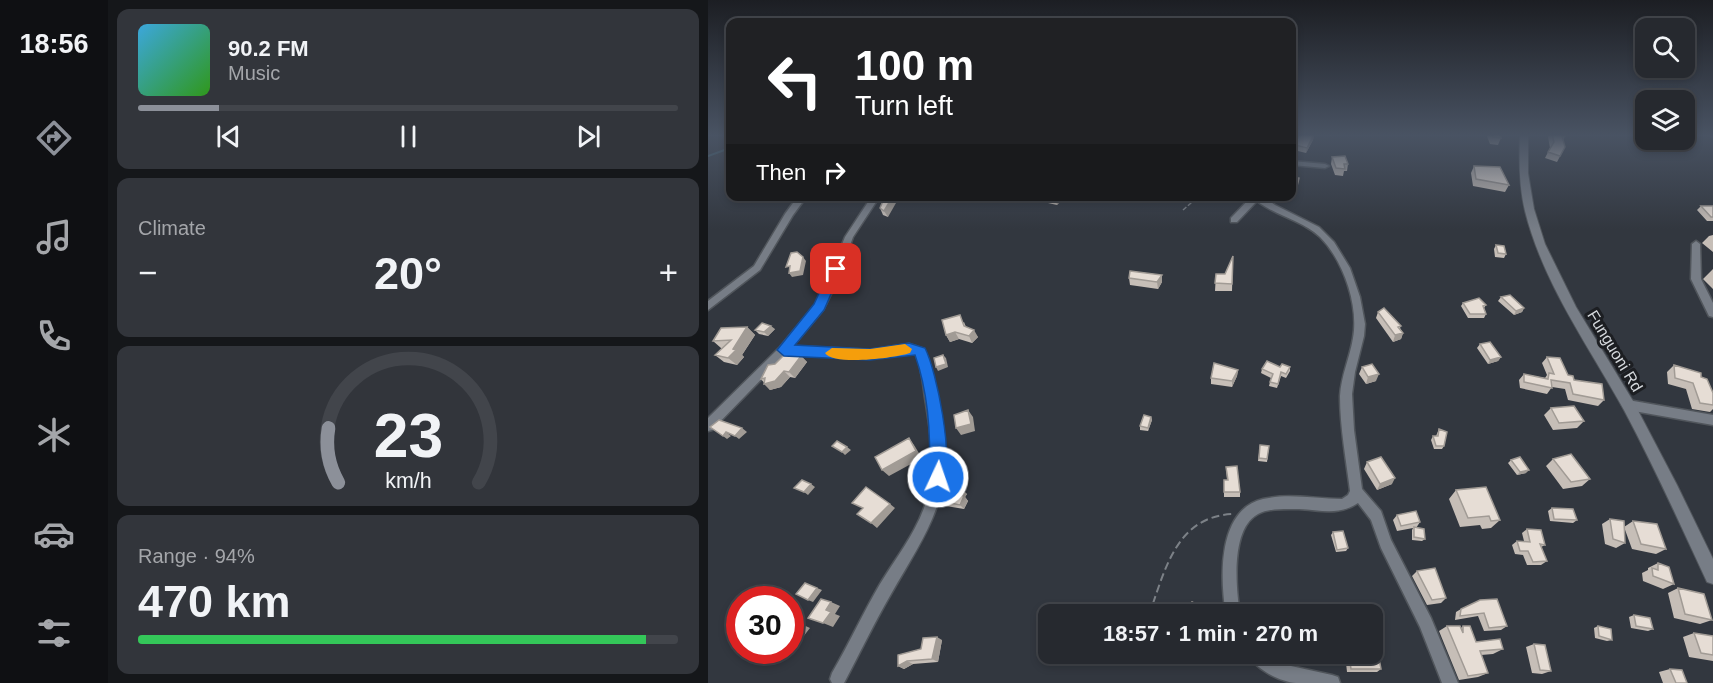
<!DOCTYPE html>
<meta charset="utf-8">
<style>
:root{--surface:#26292f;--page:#32353b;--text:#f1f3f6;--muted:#a4a6aa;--line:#42454b;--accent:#8c9099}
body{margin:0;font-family:Helvetica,sans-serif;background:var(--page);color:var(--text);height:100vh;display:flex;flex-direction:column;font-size:22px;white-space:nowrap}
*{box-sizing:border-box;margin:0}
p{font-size:20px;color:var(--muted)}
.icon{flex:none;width:33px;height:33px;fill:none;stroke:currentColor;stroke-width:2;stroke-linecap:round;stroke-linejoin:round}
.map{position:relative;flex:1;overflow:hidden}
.drawer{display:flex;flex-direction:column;gap:9px;padding:9px;background:#15171a;width:600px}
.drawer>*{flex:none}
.hud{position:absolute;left:18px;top:18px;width:570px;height:183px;border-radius:12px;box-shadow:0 3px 9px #0003,0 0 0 2px var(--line);background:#202124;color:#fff;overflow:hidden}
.buttons{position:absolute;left:927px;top:18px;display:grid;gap:12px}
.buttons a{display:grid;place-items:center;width:60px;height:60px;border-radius:12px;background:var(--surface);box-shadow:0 3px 9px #0003,0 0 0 2px var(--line);font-size:30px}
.speed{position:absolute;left:18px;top:586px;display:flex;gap:12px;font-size:30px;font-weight:700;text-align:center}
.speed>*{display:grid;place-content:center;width:78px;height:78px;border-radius:50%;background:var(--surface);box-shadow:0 3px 9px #0003,0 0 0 2px var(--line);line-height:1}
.speed .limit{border:9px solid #d22;background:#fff;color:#111}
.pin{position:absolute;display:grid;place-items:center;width:51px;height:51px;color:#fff;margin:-26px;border-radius:12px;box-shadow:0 3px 9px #0006}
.me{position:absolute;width:66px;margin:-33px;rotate:3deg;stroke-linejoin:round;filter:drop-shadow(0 0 4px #0008)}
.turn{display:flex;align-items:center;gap:21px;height:126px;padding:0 30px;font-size:27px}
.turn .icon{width:78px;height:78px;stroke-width:2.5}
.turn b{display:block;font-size:42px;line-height:51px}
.then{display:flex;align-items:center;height:57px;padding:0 30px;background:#0003;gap:12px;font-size:22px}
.big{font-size:45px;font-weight:700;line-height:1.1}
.drawer .card{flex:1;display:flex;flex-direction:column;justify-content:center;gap:9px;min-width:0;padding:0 21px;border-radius:12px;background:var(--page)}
.drawer .dial{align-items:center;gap:0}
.dial svg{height:156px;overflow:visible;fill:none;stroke:var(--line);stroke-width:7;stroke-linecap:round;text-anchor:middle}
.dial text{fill:var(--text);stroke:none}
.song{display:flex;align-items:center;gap:18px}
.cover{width:72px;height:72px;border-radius:9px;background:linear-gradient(135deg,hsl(200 70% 55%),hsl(110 70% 35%))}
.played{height:6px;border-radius:3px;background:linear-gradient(90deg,var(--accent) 15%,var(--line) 15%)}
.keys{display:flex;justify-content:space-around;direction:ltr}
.heat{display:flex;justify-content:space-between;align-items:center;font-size:33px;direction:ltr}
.charge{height:9px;border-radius:4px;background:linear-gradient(90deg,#34c759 94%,var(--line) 0)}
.trip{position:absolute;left:330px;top:604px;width:345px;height:60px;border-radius:12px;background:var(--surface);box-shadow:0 3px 9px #0003,0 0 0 2px var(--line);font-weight:700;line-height:60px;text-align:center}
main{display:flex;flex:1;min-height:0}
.tabs{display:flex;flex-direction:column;width:108px;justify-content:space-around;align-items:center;background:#0f1013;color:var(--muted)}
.tabs .icon{width:42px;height:42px}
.tabs .active{color:var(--accent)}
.tabs b{font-size:27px;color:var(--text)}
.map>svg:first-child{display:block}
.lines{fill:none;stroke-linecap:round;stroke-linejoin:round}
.stream{stroke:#406979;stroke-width:2}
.minor-casing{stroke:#51565c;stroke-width:3}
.tertiary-casing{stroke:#51565c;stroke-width:2}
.path-far1{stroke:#7c8187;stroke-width:1.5;stroke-dasharray:4.5 2;stroke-linecap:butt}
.path{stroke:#7c8187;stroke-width:2;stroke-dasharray:8 4;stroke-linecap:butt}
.minor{fill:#777d86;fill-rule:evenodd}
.tertiary{fill:#777d86;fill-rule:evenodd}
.wall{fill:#c6beb7}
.shaded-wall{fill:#a19b95}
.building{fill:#e6ddd5;stroke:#a19b95;stroke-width:1.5}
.route{fill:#1a73e8;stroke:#114b97;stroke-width:1.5}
.slow{fill:#f59e0b}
.labels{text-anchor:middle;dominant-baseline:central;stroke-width:6;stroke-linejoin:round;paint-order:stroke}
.street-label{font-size:16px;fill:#d5d9dd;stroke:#1c1e22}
</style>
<main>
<nav class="tabs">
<b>18:56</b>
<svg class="icon active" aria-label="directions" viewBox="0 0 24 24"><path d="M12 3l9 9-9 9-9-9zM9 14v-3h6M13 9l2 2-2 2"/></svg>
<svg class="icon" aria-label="music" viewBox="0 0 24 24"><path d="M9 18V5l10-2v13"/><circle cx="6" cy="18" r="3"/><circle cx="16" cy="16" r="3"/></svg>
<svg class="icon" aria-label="phone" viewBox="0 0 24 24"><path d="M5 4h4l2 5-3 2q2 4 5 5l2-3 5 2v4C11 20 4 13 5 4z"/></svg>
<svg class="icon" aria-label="climate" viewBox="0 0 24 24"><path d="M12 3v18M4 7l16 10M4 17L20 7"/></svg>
<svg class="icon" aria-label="car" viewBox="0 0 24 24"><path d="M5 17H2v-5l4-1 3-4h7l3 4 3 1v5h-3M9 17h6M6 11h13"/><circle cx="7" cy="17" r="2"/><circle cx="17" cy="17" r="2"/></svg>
<svg class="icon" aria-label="filters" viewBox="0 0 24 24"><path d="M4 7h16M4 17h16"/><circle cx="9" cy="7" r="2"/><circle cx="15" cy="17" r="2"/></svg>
</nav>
<section class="drawer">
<div class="card">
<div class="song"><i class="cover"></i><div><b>90.2 FM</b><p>Music</p></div></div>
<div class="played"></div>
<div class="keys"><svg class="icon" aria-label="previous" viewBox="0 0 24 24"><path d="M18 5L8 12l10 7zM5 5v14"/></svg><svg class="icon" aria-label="pause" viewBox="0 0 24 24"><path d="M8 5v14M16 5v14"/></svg><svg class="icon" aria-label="next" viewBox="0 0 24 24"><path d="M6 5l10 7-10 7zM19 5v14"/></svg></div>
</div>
<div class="card"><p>Climate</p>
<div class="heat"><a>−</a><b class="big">20°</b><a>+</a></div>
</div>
<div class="card dial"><svg viewBox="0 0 100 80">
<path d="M14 69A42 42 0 1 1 86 69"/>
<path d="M14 69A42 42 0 0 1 9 41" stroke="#8c9099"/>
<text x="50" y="56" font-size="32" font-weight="700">23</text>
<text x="50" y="72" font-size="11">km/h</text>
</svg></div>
<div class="card"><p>Range · 94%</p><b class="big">470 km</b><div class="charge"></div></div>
</section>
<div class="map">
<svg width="1005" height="683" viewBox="0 0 1005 683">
<rect width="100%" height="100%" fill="#32373f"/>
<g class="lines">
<!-- stream -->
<path class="stream" d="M0 156 22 148"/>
<!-- minor casing -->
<g class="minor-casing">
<path id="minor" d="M998 134H1005V137Z
M584 161 617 164 621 166 617 168 584 165Z
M90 196H99L85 215 52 270 0 310V301L46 266 77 214Z
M164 196H172L145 237 129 282 115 310 85 346 162 350 201 344 216 349C225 367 226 386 230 406 232 421 237 436 237 451 239 509 210 546 183 594 166 623 152 653 136 683H124L122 679 124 673C141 644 155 613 172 584 189 556 212 528 220 495 228 464 223 436 218 404 215 388 215 371 208 355L201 352 162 358 78 354 4 430 0 431V418L72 347 107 305 119 282 137 237Z
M544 196H554L567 205 611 227 626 242 642 268 652 297 657 324 656 336 647 372 644 394 646 430 654 489 673 511 683 540 723 618 750 683H734L712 627 673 548 663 520 650 503C630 516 613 510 591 509 578 509 561 508 550 514 522 529 528 589 532 615H518C512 578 509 510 555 499 581 493 608 499 634 499L640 495 642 491C638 459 632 428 632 396 633 376 642 357 645 338 651 305 635 260 612 237 594 220 568 216 549 201L529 222H523V218Z
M988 241 992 244 993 279 1005 303V317L1001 316 983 279 984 244Z
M920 400 1005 415V425L920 410 916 408 914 405 916 402Z
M540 654H560L570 661 583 666 624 675 630 677 632 683C618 683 603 683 588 683 572 682 547 669 540 654Z"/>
</g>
<!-- tertiary casing -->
<g class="tertiary-casing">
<path id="tertiary" d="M812 134H820V173L826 209 837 244 868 307 925 401 969 485 1005 559V584L999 582C972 524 946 466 916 410 880 345 835 283 817 211 811 186 811 160 812 134Z"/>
</g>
<!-- path-far1 -->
<path class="path-far1" d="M475 210 491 196"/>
<!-- path -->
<path class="path" d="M441 615C457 570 468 517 524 514"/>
<!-- minor -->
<use href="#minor" class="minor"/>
<!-- tertiary -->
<use href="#tertiary" class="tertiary"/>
</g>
<!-- wall -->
<path class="wall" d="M591 134H624L623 136 606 134 605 140 598 153 586 150 587 145Z
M778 134H792L793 138 790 145 782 144Z
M841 134H856L857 136 855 141 857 147 849 162 837 158 842 148 840 137Z
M624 157 640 164 639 171H636L635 176 627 175 623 164Z
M766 166 801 185 797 192 765 186 763 173Z
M584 177 591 178 588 193H584Z
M145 196 139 202 120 203 117 199Z
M177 196 180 217 175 215 172 208Z
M339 196H357L349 205 340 203Z
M993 206H1005V221H999L989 210Z
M1005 235V252L994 243 1001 236Z
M788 245 798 254 796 258 787 257 786 249Z
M525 256 524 291H507L508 274H517Z
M1005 269V289L995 279Z
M454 275V282L450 289 422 285 421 278Z
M793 297 816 308 814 312 806 315 790 301Z
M755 303 778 305 776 308 778 314 776 318H760L753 306Z
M670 312 693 326 692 328 695 333 693 339 685 342 668 318Z
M256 322 258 327 270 337 264 343 251 339 242 342 238 335Z
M39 327 47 335 34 355 36 357 29 365 16 362 7 355 14 348H13L5 341Z
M67 329 60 336 51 334 47 330Z
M772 344 793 357 790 361 780 364 769 348Z
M93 356 99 362 87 378 82 377 73 387 62 390 53 379 67 364Z
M839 357 860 375 896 400 890 406 860 400 857 389 844 387 839 394 812 388 811 380 816 374 837 378 839 375 834 363Z
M966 365 993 377 1005 393V409L1002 412 984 409 978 389 960 384 959 372Z
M572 367H582V371L578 378 573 376 569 388 561 386 563 378 553 373 554 369Z
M654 367 668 381 658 384 651 374Z
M530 370 529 376 524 387 503 384V378Z
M843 408 876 421 869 428 845 430 836 415Z
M443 417 444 420 440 431 432 430V426Z
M731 429 736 446 734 449H726L723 440 725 436H728Z
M552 445 561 446 559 462 550 461Z
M845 459 882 479 874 486 855 489 838 466Z
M803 460 818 473 809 475 800 463Z
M659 462 684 484 669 490 656 469Z
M518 467 532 492V497H516V480H519Z
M248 481 252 486 250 488 259 494 257 497 260 501 256 509 232 505 227 500Z
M748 490 792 520 783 528 774 529 772 525 752 527 741 499Z
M844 508 869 520 865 523 842 521 840 511Z
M689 515 712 522 708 528 717 539 714 541 704 540V530L705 528 689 531 685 520Z
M902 519 916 527 925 521 958 549 948 554 924 549 916 527 917 543 908 548 897 544 894 524Z
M819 529 837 545 833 547 839 561 833 565H819L815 555 807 554 804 545 809 541H816L814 533Z
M625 532 640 548 638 551 628 552 623 535Z
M950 563 966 584 955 589 935 581 934 573 940 570V568Z
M709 571 738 598 733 603 719 605 704 576Z
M970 588 1004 620 992 624 966 618 960 593Z
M772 600 799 626 793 630 776 631 770 616 747 620 748 612 753 609Z
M926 615 945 629 940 631 923 628 921 617Z
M739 626 753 628 755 626 768 642 795 649 785 654 773 655 780 673 770 677 751 680 731 631Z
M890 626 904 640 899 641 887 638 886 628Z
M986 633 1005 636V661L981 657 975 637Z
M234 640 230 662 205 664 196 669 190 666 213 649Z
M826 644 843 671 834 674 824 673 818 647Z
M564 654H619V663L616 666 584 660 582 663Z
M637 654H664L673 669 669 672H639Z
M962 669 979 683H955L951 672Z"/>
<!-- shaded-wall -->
<path class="shaded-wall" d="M606 135 605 140 598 153 599 148Z
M138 196H145L139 202 136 198Z
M185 196H192L180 217 176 211Z
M347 196H357L349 205 347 197Z
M95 257 98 261 95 275 84 277 81 273Z
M148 269 151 273 152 287 144 289 141 285Z
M454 275V282L450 289 449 282Z
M816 308 814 312 806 315 808 311Z
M63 326 67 329 60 336 56 332Z
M39 327 47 335 34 355 36 357 29 365 20 358Z
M266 330 270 337 264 343 261 336Z
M247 332 251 339 242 342 238 335Z
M695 333 693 339 685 342 687 335Z
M235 355 238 358 240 367 230 371 228 367Z
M93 356 99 362 87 378 81 372Z
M793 357 790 361 780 364 782 360Z
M530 370 529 376 524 387V381Z
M76 371 82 377 73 387 62 390 56 384Z
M671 374 668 381 658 384 660 377Z
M260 410 265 417 267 431 253 435 248 428Z
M443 417 444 420 440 431V428Z
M34 428 39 432 31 439 27 436Z
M18 432 23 436 19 439 15 436Z
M201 438 206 445 214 458 181 476 174 470Z
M139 447 143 450 137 455 134 452Z
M821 470 818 473 809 475 812 472Z
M687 478 684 484 669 490 672 484Z
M248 481 252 486 247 492 243 487Z
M103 484 107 487 100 495 96 492Z
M254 489 259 494 257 497 260 501 256 509 252 505 251 495Z
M182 504 187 508 169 528 163 523Z
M109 588 114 590 105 602 100 600Z
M123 602 132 606 127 614 132 616 125 627 115 623 118 610Z
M82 619 102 628 91 642 82 640Z
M229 637 234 640 230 662 224 659Z
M199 661 205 664 196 669 190 666Z"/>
<!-- building -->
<path class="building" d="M591 134H606L599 148 587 145Z
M783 134H792L793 138 785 137Z
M844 134H856L857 136H854L857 147 852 156 840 152 846 142Z
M637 156 640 164H636L637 169 628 168 624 157Z
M766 166 792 167 801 185 768 179Z
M584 177 591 178 589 186 584 185Z
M120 196H138L136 198 117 199Z
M177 196H185L176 211 172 208Z
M993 206H1005V217H1003Z
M788 245 796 246 798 254 790 253Z
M89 252 95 257 92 271 81 273 82 266 78 267 83 253Z
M525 256 524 284 507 283 508 274H517Z
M148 269 149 283 141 285V278Z
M422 271 454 275 449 282 421 278Z
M802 295 816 308 808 311 793 297Z
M771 298 778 305 775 306 778 314H762L755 303Z
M676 308 693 326 690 327 695 333 687 335 670 312Z
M252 315 256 326 266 330 261 336 247 332 238 335 234 320Z
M54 323 63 326 56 332 47 330Z
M39 327 25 349 28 350 20 358 7 355 23 340 5 341 13 328Z
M782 342 793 357 782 360 772 344Z
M79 352 93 356 81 372 76 371 67 381 56 384 57 378 53 379 60 365 67 364Z
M235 355 238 364 228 367 226 358Z
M839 357 852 358 860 375 865 376 866 380 894 384 896 400 865 394 862 383 843 380 844 388 816 382V374L840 379 841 373 846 374Z
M559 361 572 367 574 364 582 367 578 374 573 372 570 384 562 382 565 374 554 369Z
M506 363 530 370 524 381 503 378Z
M664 364 671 374 660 377 654 367Z
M966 365 993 373V377L999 379 1005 393V405L992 403 985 383 967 378Z
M866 406 876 421 851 423 843 408Z
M260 410 263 424 248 428 246 415Z
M436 415 443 417 440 428 432 426Z
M11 420 34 428 27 436 18 432 15 436 2 427Z
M731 429 739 432 736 446H728L725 436H730Z
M201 438 208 451 174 470 167 457Z
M129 441 139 447 134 452 124 446Z
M552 445 561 446 559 459 551 458Z
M863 454 882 479 863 482 845 459Z
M673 457 687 478 672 484 659 462Z
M812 457 821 470 812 472 803 460Z
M529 466 532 492H516V480H520L518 467Z
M241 477 248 481 243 487 254 489 251 495 256 496 252 505 227 500 230 490Z
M94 480 103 484 96 492 86 488Z
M158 487 182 504 163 523 149 514 155 508 144 503Z
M778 487 792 520 783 521 781 516 760 518 748 490Z
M844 508 865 509 869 520 846 519Z
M708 511 712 522 693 526 689 515Z
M902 519 916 521 917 543 905 539Z
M925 521 949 524 958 549 933 544Z
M706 527 716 529 717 539 706 537Z
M819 529 833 530 837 545 832 544 839 561 825 562 820 551H812L809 541 822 542Z
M635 531 640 548 629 550 625 532Z
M950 563 961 567 966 584 945 576 944 568 950 570Z
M727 568 738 598 724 600 709 571Z
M97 583 109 588 100 600 88 594Z
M970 588 996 594 1004 620 977 614Z
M113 599 123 602 118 610 123 612 115 623 100 618Z
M789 599 799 626 781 628 776 613 752 616 753 609 772 600Z
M484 602 498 609 495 615H489L481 612Z
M926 615 942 618 945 629 928 626Z
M82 619 92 624 82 636Z
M664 620 673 669H643L641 654H664Z
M739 626H752L755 633V626H762L768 642 792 639 795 649 772 651 780 673 760 676Z
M890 626 903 629 904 640 891 636Z
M986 633 1005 636V655L993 653Z
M229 637 224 659 199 661 190 666V655L213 649 215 638Z
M826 644 837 645 843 671 832 670Z
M572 654H619V663L584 656V660Z
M962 669 974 670 979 683H968Z"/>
<!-- sky -->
<linearGradient id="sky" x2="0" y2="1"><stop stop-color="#1c1e23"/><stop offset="0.59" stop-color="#495363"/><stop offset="1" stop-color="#495363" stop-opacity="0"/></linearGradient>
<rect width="1005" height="229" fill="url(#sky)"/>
<!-- route -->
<path class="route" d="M128 264 134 269 116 310 87 345 162 349 201 343 217 348C229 372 246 458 235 482L230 485 224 482 221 477C223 438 220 392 207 355L162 360 76 356 69 350 106 304 122 269Z"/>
<!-- slow -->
<path class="slow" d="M197 344 204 349 202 353C187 358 125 366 117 353L124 348 162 349Z"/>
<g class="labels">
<!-- street labels -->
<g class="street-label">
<text transform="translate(907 351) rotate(59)">Funguoni Rd</text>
</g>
</g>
</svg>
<div class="buttons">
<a><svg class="icon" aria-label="search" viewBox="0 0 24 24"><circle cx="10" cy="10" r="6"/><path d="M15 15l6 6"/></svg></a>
<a><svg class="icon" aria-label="layers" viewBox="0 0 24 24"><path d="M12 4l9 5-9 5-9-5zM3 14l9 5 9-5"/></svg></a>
</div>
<div class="speed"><div class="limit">30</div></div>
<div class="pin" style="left:128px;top:269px;background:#d93025"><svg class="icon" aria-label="arrive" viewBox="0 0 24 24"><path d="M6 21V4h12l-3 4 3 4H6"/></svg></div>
<svg class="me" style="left:230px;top:477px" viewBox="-20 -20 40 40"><circle r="17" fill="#1a73e8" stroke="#fff" stroke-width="3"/><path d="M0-11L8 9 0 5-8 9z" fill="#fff"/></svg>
<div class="trip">18:57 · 1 min · 270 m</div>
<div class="hud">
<div class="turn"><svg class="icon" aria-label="left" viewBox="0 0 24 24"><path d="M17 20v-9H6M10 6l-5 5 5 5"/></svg><div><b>100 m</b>Turn left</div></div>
<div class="then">Then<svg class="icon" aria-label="right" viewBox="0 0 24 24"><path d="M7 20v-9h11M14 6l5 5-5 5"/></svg></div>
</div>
</div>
</main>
